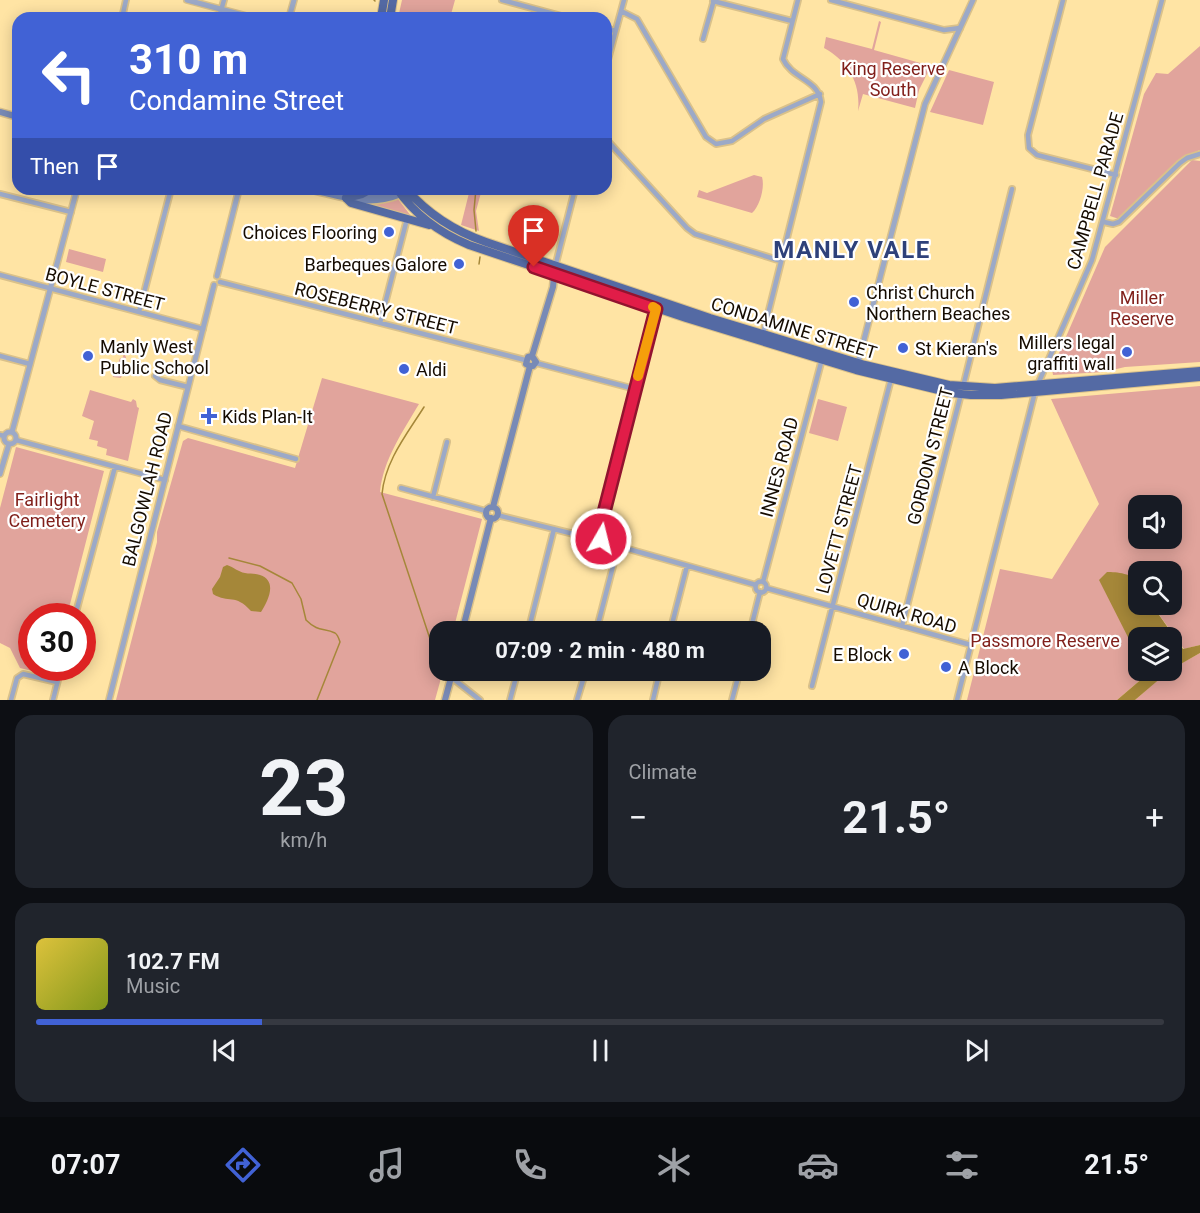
<!DOCTYPE html>
<meta charset="utf-8">
<style>
:root{--surface:#171b24;--page:#20242c;--text:#f1f3f6;--muted:#9ea1a6;--line:#363941;--accent:#4162d5}
body{margin:0;font-family:Roboto,sans-serif;background:var(--page);color:var(--text);height:100vh;display:flex;flex-direction:column;font-size:22px;white-space:nowrap}
*{box-sizing:border-box;margin:0}
p{font-size:20px;color:var(--muted)}
.icon{flex:none;width:33px;height:33px;fill:none;stroke:currentColor;stroke-width:2;stroke-linecap:round;stroke-linejoin:round}
.map{position:relative;height:700px;overflow:hidden}
.drawer{display:flex;flex-direction:column;gap:15px;padding:15px;background:#0d0f14;flex:1}
.drawer>*{flex:none}
.top-card{position:absolute;left:12px;top:12px;width:600px;height:183px;border-radius:18px;box-shadow:0 3px 15px #0003;background:#4162d5;color:#fff;overflow:hidden}
.controls{position:absolute;left:1128px;top:495px;display:grid;gap:12px}
.controls a{display:grid;place-items:center;width:54px;height:54px;border-radius:12px;background:var(--surface);box-shadow:0 3px 15px #0003;font-size:30px}
.speed{position:absolute;left:18px;top:603px;display:flex;gap:12px;font-size:30px;font-weight:700;text-align:center}
.speed>*{display:grid;place-content:center;width:78px;height:78px;border-radius:50%;background:var(--surface);box-shadow:0 3px 15px #0003;line-height:1}
.speed .limit{border:9px solid #d22;background:#fff;color:#111}
.pin{position:absolute;display:grid;place-items:center;width:51px;height:51px;color:#fff;margin:-62px -26px;border-radius:50% 50% 50% 0;rotate:-45deg;box-shadow:0 0 6px #0007}
.pin .icon{rotate:45deg}
.me{position:absolute;width:66px;margin:-33px;rotate:8deg;stroke-linejoin:round;filter:drop-shadow(0 0 4px #0008)}
.turn{display:flex;align-items:center;gap:21px;height:126px;padding:0 18px;font-size:27px}
.turn .icon{width:78px;height:78px;stroke-width:2.5}
.turn b{display:block;font-size:42px;line-height:51px}
.then{display:flex;align-items:center;height:57px;padding:0 18px;background:#0003;gap:12px;font-size:22px}
.big{font-size:45px;font-weight:700;line-height:1.1}
.drawer .card{flex:1;display:flex;flex-direction:column;justify-content:center;gap:9px;min-width:0;padding:0 21px;border-radius:18px;background:var(--page)}
.drawer .dial{align-items:center;gap:0}
.dial b{font-size:78px;line-height:1}
.song{display:flex;align-items:center;gap:18px}
.cover{width:72px;height:72px;border-radius:9px;background:linear-gradient(135deg,hsl(50 70% 55%),hsl(70 70% 35%))}
.played{height:6px;border-radius:3px;background:linear-gradient(90deg,var(--accent) 20%,var(--line) 20%)}
.keys{display:flex;justify-content:space-around;direction:ltr}
.heat{display:flex;justify-content:space-between;align-items:center;font-size:33px;direction:ltr}
.drawer .tiles{flex:1;display:grid;gap:15px;grid-template-columns:1fr 1fr}
.card:last-child{grid-column:span 2}
.trip{position:absolute;left:429px;top:621px;width:342px;height:60px;border-radius:18px;background:var(--surface);box-shadow:0 3px 15px #0003;font-weight:700;line-height:60px;text-align:center}
.dock{display:flex;height:96px;justify-content:space-around;align-items:center;background:#090b0e;color:var(--muted)}
.dock .icon{width:42px;height:42px}
.dock .active{color:var(--accent)}
.dock b{font-size:27px;color:var(--text)}
.map>svg:first-child{display:block}
.green{fill:#e1a49c;fill-rule:evenodd}
.water{fill:#a58739}
.lines{fill:none;stroke-linecap:round;stroke-linejoin:round}
.stream{stroke:#a58739;stroke-width:1.5}
.minor-casing{stroke:#dac18a;stroke-width:8}
.tertiary-casing{stroke:#dac18a;stroke-width:8}
.secondary-casing{stroke:#dac18a;stroke-width:9}
.trunk-casing{stroke:#dac18a;stroke-width:10}
.minor{stroke:#9ca9c7;stroke-width:4.5}
.tertiary{stroke:#9ca9c7;stroke-width:5}
.secondary{stroke:#788ab6;stroke-width:6}
.trunk{stroke:#546aa4;stroke-width:8}
.route-casing{stroke:#92132f;stroke-width:15}
.route{stroke:#e11d48;stroke-width:10}
.slow{stroke:#f59e0b;stroke-width:10}
.poi-dot{fill:#4162d5;stroke:#fff;stroke-width:2}
.labels{text-anchor:middle;dominant-baseline:central;stroke-width:4.5;stroke-linejoin:round;paint-order:stroke}
.park-label{font-size:18px;fill:#801f1a;stroke:#fff}
.street-label{font-size:18px;fill:#150b00;stroke:#fff}
.poi-label{font-size:18px;fill:#150b00;stroke:#fff;text-anchor:start}
.district-label{font-size:24px;font-weight:bold;letter-spacing:1.5px;fill:#2e417a;stroke:#fff}
</style>
<div class="map">
<svg width="1200" height="700" viewBox="0 0 1200 700">
<rect width="100%" height="100%" fill="#ffe4a4"/>
<!-- green -->
<path class="green" d="M402 0H455L450 18H398Z
M879 21 881 22 874 50 931 66 919 90 915 108 863 94 858 111C861 83 848 61 824 48L826 37 872 49Z
M1200 46V150L1181 158 1119 219 1110 216 1144 94 1156 73 1168 74Z
M949 70 994 82 983 125 930 112Z
M1192 160 1200 161V362L1125 367 1104 372 1053 375 1052 369 1105 247Z
M754 175 762 177C765 187 760 206 752 213L697 197 699 190 707 193Z
M470 189H482L476 211 479 231 461 225Z
M398 199 411 216 370 206V204Z
M69 249 106 259 103 272 66 262Z
M124 354 126 357 121 378 113 377 120 358 122 359Z
M322 378 419 404C403 431 383 460 380 492L482 519 453 631 440 632V670L443 671 435 700H116L157 542V532L183 441 188 438 295 468Z
M1200 386V645L1184 649 1152 605 1172 604V572H1138V585L1135 580 1138 670 1151 671 1117 700H967L1000 569 1052 579 1099 504 1051 399ZM1138 506H1172V538H1138Z
M90 390 131 402 133 399 136 401 137 407 139 408 128 461 106 455 107 449 97 446 98 441 89 439 94 421 82 416Z
M818 399 847 407 838 441 809 433Z
M16 447 104 471 67 616H32V668H54L53 673 49 675 20 668 10 648 0 643V508Z
M1200 653V700H1135L1168 671Z"/>
<!-- water -->
<path class="water" d="M227 565C234 567 238 572 245 573 250 574 255 573 260 575 278 581 268 601 261 612L251 611C235 593 229 604 213 594L212 589 220 577 223 567Z
M1107 572C1116 572 1134 573 1138 584 1140 590 1138 599 1138 604L1152 605 1183 649 1200 645V653L1172 669V638H1138V654L1136 653 1099 580Z
M1151 671H1169L1135 700H1117Z"/>
<g class="lines">
<!-- stream -->
<path class="stream" d="M374 0 375 1
M476 189 474 210 476 231
M479 264 480 257
M424 407C407 434 385 461 382 494L437 660
M229 558 260 566 292 583 301 599 306 620C319 633 324 627 335 633 338 635 339 639 340 642L317 700"/>
<!-- minor casing -->
<g class="minor-casing">
<path id="minor" d="M502 0 569 18
M831 0 944 30 960 28
M1063 0 1028 135 1029 148 1037 155 1116 175
M713 1 792 21
M621 11 637 19 706 137 716 144 732 141 764 119 820 94
M122 18 126 0
M219 18 224 0
M606 28 615 31
M703 39 714 0
M606 67 624 0
M606 139 687 228 695 234 781 261
M0 194 71 212
M1104 222 1113 224 1119 222 1180 163 1187 158 1200 154
M555 267 575 189
M0 275 203 329
M220 282 525 360
M139 312 171 189
M380 323 407 219
M763 334 821 102C818 79 792 79 783 59L798 0
M0 356 30 364
M536 363 635 389
M155 376 160 380 188 387
M1038 384 1092 260 1162 0
M963 387 1012 189
M178 426 296 459
M0 435 4 436
M16 440 165 480
M401 488 486 511
M433 497 447 442
M497 515 594 539 597 542 600 541 601 538 597 535 594 539
M598 535 656 309
M600 541 756 585
M755.5 587a5.5 5.5 0 1 1 11 0a5.5 5.5 0 1 1-11 0Z
M763 582 822 359
M766 588 971 645
M75 616 115 467
M902 626 961 394
M528 632 554 529
M596 632 618 547
M670 632 687 566
M750 632 760 592
M451 677 480 700
M812 686 891 379
M11 700 17 678 23 674 57 682
M53 700 61 668
M510 700 518 670
M577 700 586 670
M653 700 660 670
M732 700 740 670
M957 700 1035 392"/>
</g>
<!-- tertiary casing -->
<g class="tertiary-casing">
<path id="tertiary" d="M187 0 254 18
M289 18 294 0
M217 276 239 189
M858 363 925 104 973 0
M4 438a6 6 0 1 1 12 0a6 6 0 1 1-12 0Z
M12 432 77 189
M0 474 9 444
M109 700 214 285"/>
</g>
<!-- secondary casing -->
<g class="secondary-casing">
<path id="secondary" d="M0 112 18 117
M308 189C341 196 367 208 401 194
M359 198 380 195 397 189
M532 356 553 287 555 267
M530 366 526 364 528 357 532 356
M530 366H533L536 362 532 356
M493 507 530 366
M486 513a6 6 0 1 1 12 0a6 6 0 1 1-12 0Z
M462 632 491 518
M445 700 453 670"/>
</g>
<!-- trunk casing -->
<g class="trunk-casing">
<path id="trunk" d="M381 18 384 0
M390 18 393 0
M397 189C415 215 440 233 469 245L686 318 856 370 951 393 971 395H1001L1200 377
M406 189C429 215 454 231 486 242L710 318 865 365 949 385 995 388 1200 371
M346 198 351 203 429 225
M346 198 362 194 371 189"/>
</g>
<!-- minor -->
<use href="#minor" class="minor"/>
<!-- tertiary -->
<use href="#tertiary" class="tertiary"/>
<!-- secondary -->
<use href="#secondary" class="secondary"/>
<!-- trunk -->
<use href="#trunk" class="trunk"/>
</g>
<g class="lines">
<!-- route casing -->
<g class="route-casing">
<path id="route" d="M534 267 656 309 599 532 601 539"/>
</g>
<!-- route -->
<use href="#route" class="route"/>
<!-- slow -->
<path class="slow" d="M638 376 656 309 653 307"/>
</g>
<!-- markers -->
<g class="poi-dot">
<circle cx="389" cy="232" r="6"/>
<circle cx="459" cy="264" r="6"/>
<circle cx="854" cy="302" r="6"/>
<circle cx="903" cy="348" r="6"/>
<circle cx="1127" cy="352" r="6"/>
<circle cx="88" cy="356" r="6"/>
<circle cx="404" cy="369" r="6"/>
<path d="M206 407h6v6h6v6h-6v6h-6v-6h-6v-6h6z"/>
<circle cx="904" cy="654" r="6"/>
<circle cx="946" cy="667" r="6"/>
</g>
<g class="labels">
<!-- park labels -->
<g class="park-label">
<text x="893" y="68">King Reserve<tspan x="893" dy="21">South</tspan></text>
<text x="1142" y="297">Miller<tspan x="1142" dy="21">Reserve</tspan></text>
<text x="47" y="499">Fairlight<tspan x="47" dy="21">Cemetery</tspan></text>
<text x="1045" y="640">Passmore Reserve</text>
</g>
<!-- street labels -->
<g class="street-label">
<text transform="translate(1095 191) rotate(-74)">CAMPBELL PARADE</text>
<text transform="translate(105 289) rotate(15)">BOYLE STREET</text>
<text transform="translate(376 308) rotate(14)">ROSEBERRY STREET</text>
<text transform="translate(794 328) rotate(17)">CONDAMINE STREET</text>
<text transform="translate(930 456) rotate(-76)">GORDON STREET</text>
<text transform="translate(779 467) rotate(-75)">INNES ROAD</text>
<text transform="translate(147 489) rotate(-76)">BALGOWLAH ROAD</text>
<text transform="translate(839 529) rotate(-75)">LOVETT STREET</text>
<text transform="translate(907 613) rotate(16)">QUIRK ROAD</text>
</g>
<!-- poi labels -->
<g class="poi-label">
<text x="377" y="232" text-anchor="end">Choices Flooring</text>
<text x="447" y="264" text-anchor="end">Barbeques Galore</text>
<text x="866" y="292">Christ Church<tspan x="866" dy="21">Northern Beaches</tspan></text>
<text x="1115" y="342" text-anchor="end">Millers legal<tspan x="1115" dy="21">graffiti wall</tspan></text>
<text x="100" y="346">Manly West<tspan x="100" dy="21">Public School</tspan></text>
<text x="915" y="348">St Kieran's</text>
<text x="416" y="369">Aldi</text>
<text x="222" y="416">Kids Plan-It</text>
<text x="892" y="654" text-anchor="end">E Block</text>
<text x="958" y="667">A Block</text>
</g>
<!-- district labels -->
<g class="district-label">
<text x="852" y="250">MANLY VALE</text>
</g>
</g>
</svg>
<div class="controls">
<a><svg class="icon" aria-label="sound" viewBox="0 0 24 24"><path d="M4 9h4l5-4v14l-5-4H4zM17 9q2 3 0 6"/></svg></a>
<a><svg class="icon" aria-label="search" viewBox="0 0 24 24"><circle cx="10" cy="10" r="6"/><path d="M15 15l6 6"/></svg></a>
<a><svg class="icon" aria-label="layers" viewBox="0 0 24 24"><path d="M12 4l9 5-9 5-9-5zM3 14l9 5 9-5"/></svg></a>
</div>
<div class="speed"><div class="limit">30</div></div>
<div class="pin" style="left:534px;top:267px;background:#d93025"><svg class="icon" aria-label="arrive" viewBox="0 0 24 24"><path d="M6 21V4h12l-3 4 3 4H6"/></svg></div>
<svg class="me" style="left:601px;top:539px" viewBox="-20 -20 40 40"><circle r="17" fill="#e11d48" stroke="#fff" stroke-width="3"/><path d="M0-11L8 9 0 5-8 9z" fill="#fff"/></svg>
<div class="trip">07:09 · 2 min · 480 m</div>
<div class="top-card">
<div class="turn"><svg class="icon" aria-label="left" viewBox="0 0 24 24"><path d="M17 20v-9H6M10 6l-5 5 5 5"/></svg><div><b>310 m</b>Condamine Street</div></div>
<div class="then">Then<svg class="icon" aria-label="arrive" viewBox="0 0 24 24"><path d="M6 21V4h12l-3 4 3 4H6"/></svg></div>
</div>
</div>
<section class="drawer">
<div class="tiles">
<div class="card dial"><b>23</b><p>km/h</p></div>
<div class="card"><p>Climate</p>
<div class="heat"><a>−</a><b class="big">21.5°</b><a>+</a></div>
</div>
<div class="card">
<div class="song"><i class="cover"></i><div><b>102.7 FM</b><p>Music</p></div></div>
<div class="played"></div>
<div class="keys"><svg class="icon" aria-label="previous" viewBox="0 0 24 24"><path d="M18 5L8 12l10 7zM5 5v14"/></svg><svg class="icon" aria-label="pause" viewBox="0 0 24 24"><path d="M8 5v14M16 5v14"/></svg><svg class="icon" aria-label="next" viewBox="0 0 24 24"><path d="M6 5l10 7-10 7zM19 5v14"/></svg></div>
</div>
</div>
</section>
<nav class="dock">
<b>07:07</b>
<svg class="icon active" aria-label="directions" viewBox="0 0 24 24"><path d="M12 3l9 9-9 9-9-9zM9 14v-3h6M13 9l2 2-2 2"/></svg>
<svg class="icon" aria-label="music" viewBox="0 0 24 24"><path d="M9 18V5l10-2v13"/><circle cx="6" cy="18" r="3"/><circle cx="16" cy="16" r="3"/></svg>
<svg class="icon" aria-label="phone" viewBox="0 0 24 24"><path d="M5 4h4l2 5-3 2q2 4 5 5l2-3 5 2v4C11 20 4 13 5 4z"/></svg>
<svg class="icon" aria-label="climate" viewBox="0 0 24 24"><path d="M12 3v18M4 7l16 10M4 17L20 7"/></svg>
<svg class="icon" aria-label="car" viewBox="0 0 24 24"><path d="M5 17H2v-5l4-1 3-4h7l3 4 3 1v5h-3M9 17h6M6 11h13"/><circle cx="7" cy="17" r="2"/><circle cx="17" cy="17" r="2"/></svg>
<svg class="icon" aria-label="filters" viewBox="0 0 24 24"><path d="M4 7h16M4 17h16"/><circle cx="9" cy="7" r="2"/><circle cx="15" cy="17" r="2"/></svg>
<b>21.5°</b>
</nav>
